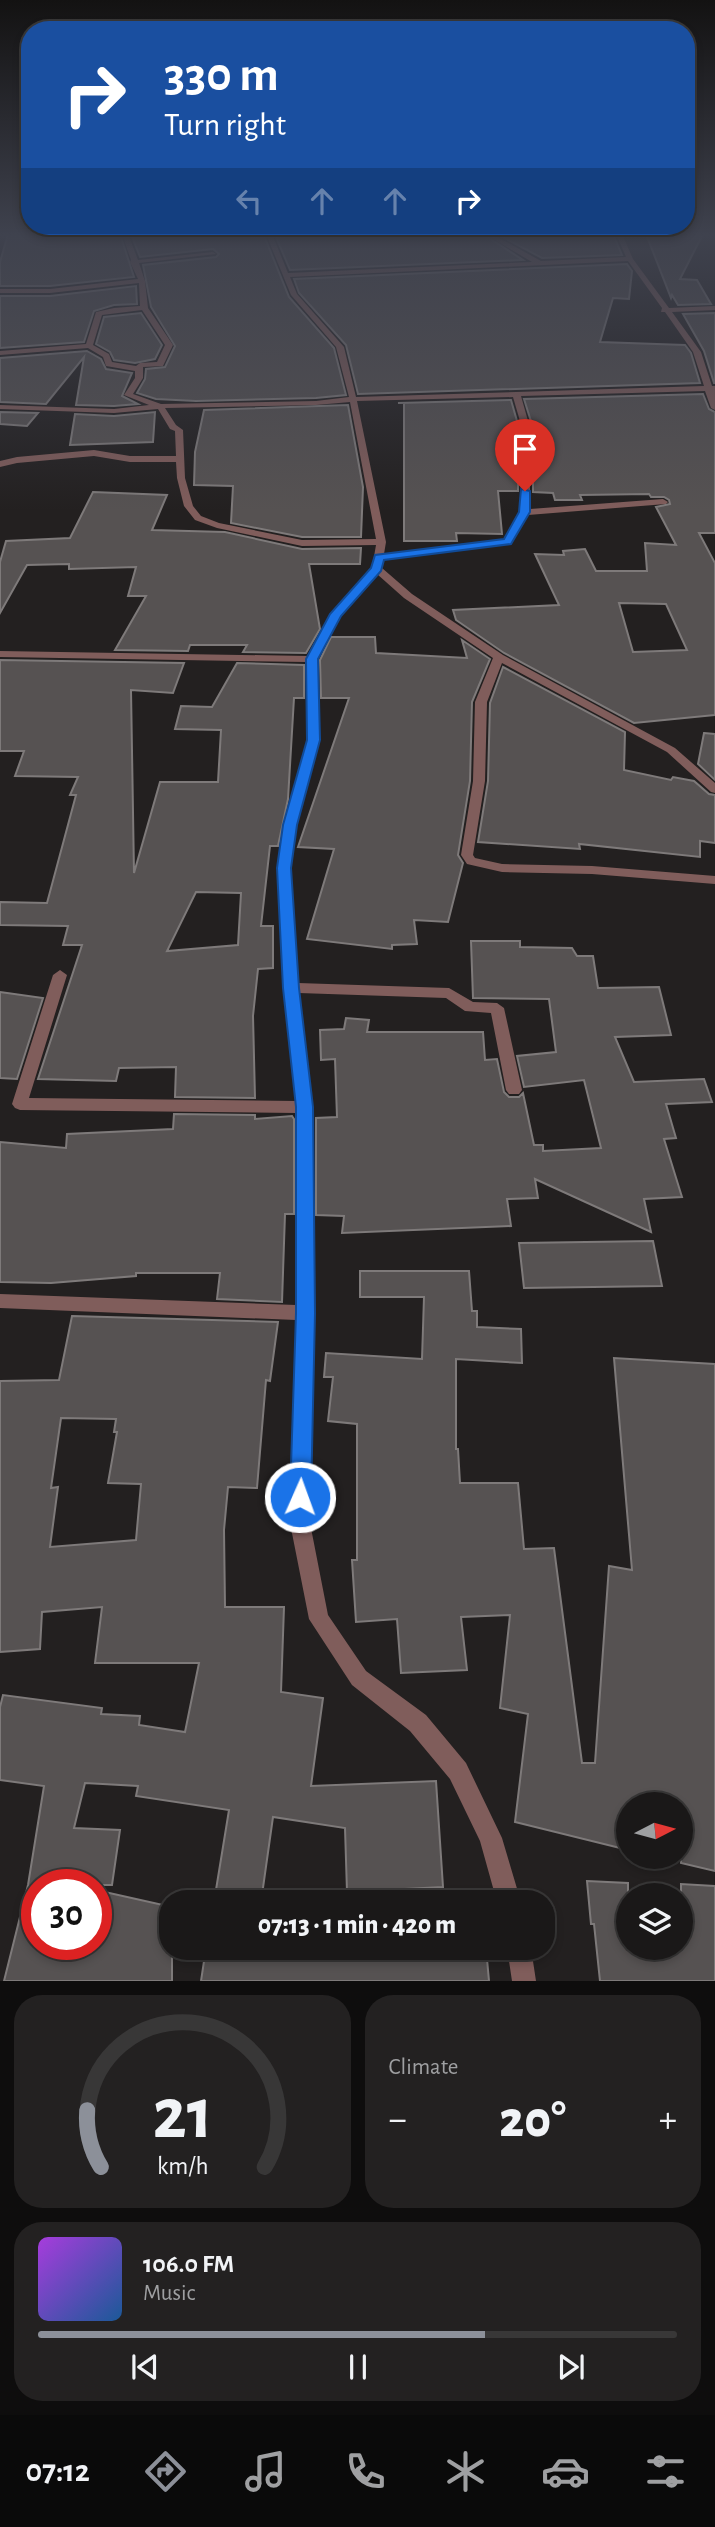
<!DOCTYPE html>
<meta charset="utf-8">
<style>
:root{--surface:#1a1818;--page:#232121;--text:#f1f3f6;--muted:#9fa0a2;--line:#383737;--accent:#8c9099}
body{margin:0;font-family:"Alegreya Sans",sans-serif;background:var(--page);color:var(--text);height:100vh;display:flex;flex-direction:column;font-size:26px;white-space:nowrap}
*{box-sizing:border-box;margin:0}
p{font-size:23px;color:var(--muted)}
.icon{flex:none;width:38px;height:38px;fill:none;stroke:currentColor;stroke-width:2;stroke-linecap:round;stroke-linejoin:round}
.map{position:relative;height:1981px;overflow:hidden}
.sheet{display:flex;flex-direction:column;gap:14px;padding:14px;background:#0e0d0d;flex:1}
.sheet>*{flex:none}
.guide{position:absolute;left:21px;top:21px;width:674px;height:214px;border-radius:28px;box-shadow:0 4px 10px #0003,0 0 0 2px var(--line);background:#1a4fa0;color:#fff;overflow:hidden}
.needle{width:46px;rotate:84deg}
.fabs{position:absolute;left:616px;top:1792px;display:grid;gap:14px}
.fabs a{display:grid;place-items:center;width:77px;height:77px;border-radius:50%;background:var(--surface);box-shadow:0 4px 10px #0003,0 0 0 2px var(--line);font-size:35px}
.speed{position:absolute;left:21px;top:1869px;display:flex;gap:14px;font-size:35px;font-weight:700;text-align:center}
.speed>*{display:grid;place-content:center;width:91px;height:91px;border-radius:50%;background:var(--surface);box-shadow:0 4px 10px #0003,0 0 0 2px var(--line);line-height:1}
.speed .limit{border:10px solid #d22;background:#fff;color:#111}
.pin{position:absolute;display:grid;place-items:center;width:60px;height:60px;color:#fff;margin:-72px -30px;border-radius:50% 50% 50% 0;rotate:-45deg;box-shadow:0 0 7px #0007}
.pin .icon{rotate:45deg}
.me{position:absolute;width:77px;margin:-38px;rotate:2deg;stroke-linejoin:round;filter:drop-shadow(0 0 5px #0008)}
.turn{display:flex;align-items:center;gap:24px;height:147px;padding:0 28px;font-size:32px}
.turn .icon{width:91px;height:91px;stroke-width:2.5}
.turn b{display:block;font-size:49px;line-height:60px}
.lanes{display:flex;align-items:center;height:66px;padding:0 28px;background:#0003;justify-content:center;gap:35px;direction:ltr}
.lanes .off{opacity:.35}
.big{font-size:52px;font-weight:800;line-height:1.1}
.sheet .tile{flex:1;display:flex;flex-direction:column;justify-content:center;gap:10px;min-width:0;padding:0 24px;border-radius:28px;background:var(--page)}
.sheet .dial{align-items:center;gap:0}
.dial svg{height:182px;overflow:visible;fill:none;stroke:var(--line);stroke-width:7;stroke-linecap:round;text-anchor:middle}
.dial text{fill:var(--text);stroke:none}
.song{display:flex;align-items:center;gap:21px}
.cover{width:84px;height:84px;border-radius:10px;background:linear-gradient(135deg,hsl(280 70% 55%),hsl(210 70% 35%))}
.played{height:7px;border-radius:4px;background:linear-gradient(90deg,var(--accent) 70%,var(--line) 70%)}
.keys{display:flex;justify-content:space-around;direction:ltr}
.heat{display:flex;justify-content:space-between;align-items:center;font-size:38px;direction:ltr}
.sheet .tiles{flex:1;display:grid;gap:14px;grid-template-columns:1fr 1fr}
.tile:last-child{grid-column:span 2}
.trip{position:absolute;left:159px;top:1890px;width:396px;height:70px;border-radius:28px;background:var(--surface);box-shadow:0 4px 10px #0003,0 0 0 2px var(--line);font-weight:800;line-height:70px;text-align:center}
.tabs{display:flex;height:112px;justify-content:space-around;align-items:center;background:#0a0a0a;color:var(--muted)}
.tabs .icon{width:49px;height:49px}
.tabs .selected{color:var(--accent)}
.tabs b{font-size:32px;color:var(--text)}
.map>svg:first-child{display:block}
.building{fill:#565252;stroke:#7e7a7a;stroke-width:2;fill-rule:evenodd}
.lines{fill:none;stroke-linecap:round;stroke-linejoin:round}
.minor{fill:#805d5b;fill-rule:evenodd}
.route{fill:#1a73e8;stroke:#114b97;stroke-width:2}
</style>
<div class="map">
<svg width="715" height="1981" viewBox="0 0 715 1981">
<rect width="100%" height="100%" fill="#232020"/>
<!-- building -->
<path class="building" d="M8 234H120L134 277 50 286H0V262Z
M131 234 252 235V238H265L289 297 334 348 346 395 316 398 196 401 156 399 137 393 145 379 146 369 165 367 175 346 151 307 143 265 216 257 219 254 213 249 140 257Z
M369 234H483L523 260 290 270 276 237Z
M497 234H613L622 255 542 258Z
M646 234H703L680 279 697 280 711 304 678 305 672 295 671 298Z
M627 264 632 271 629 299 613 298 600 342 685 345 691 353 700 383 358 394 346 345 299 293 294 279Z
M136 286 137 304 114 305 94 311 84 342 0 348V296H50Z
M141 313 162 345 155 359 135 363 114 360 110 352 96 344 104 317Z
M715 313V383H714L704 351 683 314Z
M87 351 101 359 106 369 132 373 122 396 138 404 114 406 76 405 84 357 46 404 0 402V358Z
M703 394 709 409 715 412V533H699L715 563V715L634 723 504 653 456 620 453 610 559 605 535 554 564 555 563 551 585 549 596 571H647L645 543 676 545 656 507 670 504 669 500 664 497H651L649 494 580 495 582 500H555L553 493 533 492V428L524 399ZM619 603 666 604 687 650 633 652Z
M511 400 519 428 518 491H498L502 534 456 533 457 541H404V403H398Z
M348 405 363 487 361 537H302L231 523 233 486 194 485 195 452 204 410Z
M0 412 38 413 27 426 0 424Z
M155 412 153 442 70 445 75 414 114 416Z
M93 492 167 495 152 530 225 532 302 549 361 548 360 564H309L320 629 306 653 243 652 247 645H190L188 651 115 650 146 596H128L136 567 69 569V564L27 565 0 613V562L6 541 70 538Z
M331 637H375L376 653 467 658 462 640 490 659 472 702 470 781 458 855 463 863 448 922 414 920 417 944 392 945V949L307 939 334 849 298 847 349 698H321L320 660Z
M0 660 184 663 173 693 131 690 134 873 160 782H218L221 730 175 729 181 706 212 707 237 663 304 665V698H294L288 799 278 846H270L261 926H273V968L258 969 253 1016 255 1098 175 1097 176 1067 119 1068 116 1081 38 1079 82 945H63L68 926 0 925V902L47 903 76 795H70L78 777 15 776 24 751H0ZM196 892 241 893 238 945 167 951Z
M503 667 625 732 624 770 671 780 673 777 694 781 709 794 715 795V843L700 841V857L579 844 580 849 478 842 488 781 490 703Z
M704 733 715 734V780L698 764Z
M471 941H520V947L572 948 577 956H593L598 988 659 987 671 1035 615 1037 634 1082 704 1079 712 1102 666 1104 676 1138 664 1139 682 1197 644 1199 651 1232 535 1179 538 1198 507 1199 511 1226 342 1233 344 1216 316 1215V1118L337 1117 335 1059 321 1060 320 1030 344 1029 346 1018 369 1020 367 1032H483L485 1060 497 1059 504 1092 509 1097H519L523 1093 534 1145H543V1151L601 1148 584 1080 524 1087 517 1056 556 1052 549 999 473 998Z
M0 992 43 998 17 1079 0 1078Z
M174 1114 255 1115V1119L292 1116 294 1119V1214H285L282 1302 217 1299 220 1273H136V1276L51 1283 0 1282V1142L66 1148 67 1134 173 1129Z
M653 1241 662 1286 524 1288 519 1243Z
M360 1271H469L472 1311H477V1327L521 1329 522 1363 456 1359V1449H458L460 1483H518L524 1549 554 1548 582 1763H595L609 1566 632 1570 614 1358 715 1364V1871L681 1863V1804H628V1850L515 1822 528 1714 500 1708 510 1615 461 1617 467 1670 401 1673 397 1619 356 1622 352 1560H357V1424L328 1421 333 1377H324L326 1353 422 1359 424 1297H360Z
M72 1316 278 1322 270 1381 266 1380 257 1488 228 1487 224 1530 225 1607H284L281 1692 323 1698 311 1786 436 1781 443 1887 347 1892 345 1828 273 1817 261 1902H214L229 1810 136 1796 138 1786 85 1783 74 1828 120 1830 112 1885H36L37 1944H96V1890L172 1907V1981H4L28 1885 44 1786 0 1780V1707L3 1695 102 1708 101 1714 140 1716 139 1725 185 1732 199 1663H95L102 1607 42 1612 40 1649 0 1652V1381L59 1380ZM61 1418 116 1419 114 1432H117L108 1483 141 1484 136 1540 50 1547 58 1487 51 1488Z
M587 1881 628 1883V1948H681V1884L715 1886V1981H600L594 1924H591Z
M206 1948H331V1950L385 1952 486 1948 489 1981H201Z"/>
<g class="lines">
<!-- minor -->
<path class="minor" d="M122 234H128L138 260 213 252 216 254 139 263 145 281 148 308 173 345 163 366 143 367V378L133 394 161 404 316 401 349 397 336 347 291 295 266 234H272L288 273 532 262 485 234H492L541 261 626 257 616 234H622L633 259 669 308 715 306V310L672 312 701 352 712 386H715V410L711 408 705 391 521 396 530 428V509L663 499 668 502 666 504 528 515 510 543 383 560 382 568 412 594 503 655 675 748 715 783V793L711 792 667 752 502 663 487 702 485 781 473 855 475 858 502 864 592 866 715 876V884L592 874 502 872 467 864 461 855 473 781 475 702 493 658 404 598 377 574 340 615 317 659 319 740 296 825 290 868 298 983 449 988 473 1002 497 1003 504 1008 522 1090 519 1094H509L506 1090 491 1013 465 1011 446 998 299 993 313 1107 314 1313 310 1523 328 1615 366 1671 426 1715 466 1763 502 1838 521 1902H497L480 1841 450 1779 410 1731 352 1685 309 1619 290 1523 296 1320 0 1308V1294L296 1305 297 1113 20 1110 15 1108 12 1104 53 975 60 970 67 975 29 1098 297 1101 284 988 278 868 284 825 307 740V662L0 657V651L308 656 332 612 372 568 376 545 302 546 217 528 195 520 184 506 177 478 176 462H130L94 456 17 463 0 467V461L17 457 94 450 130 456H176L175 431 170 429 158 409 114 413 0 409V405L114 409 149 405 124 395 135 378V371L106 366 103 357 88 348 0 355V351L86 344 96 312 114 308 140 306 139 283 50 293H0V289H50L138 279 130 262 131 260ZM628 261 662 308 661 312H665L693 352 704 386 356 397 344 347 297 294 290 277ZM142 310 165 345 157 362 140 363 136 366 112 362 109 354 93 345 102 315ZM513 397 522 428 520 512 504 539 384 554 386 542 357 401ZM350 402 376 539 302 540 219 523 201 516 193 506 185 478 183 430 176 425 165 408 316 405Z
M507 1948H531L536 1981H512Z"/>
</g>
<!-- sky -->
<linearGradient id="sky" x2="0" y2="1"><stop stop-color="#131212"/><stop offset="0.46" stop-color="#3f424e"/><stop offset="1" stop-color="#3f424e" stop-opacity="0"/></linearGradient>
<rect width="715" height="511" fill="url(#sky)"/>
<!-- route -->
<path class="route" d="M521 489 530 491V512L511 544 384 560 381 571 341 616 318 659 320 740 297 825 291 868 299 988 313 1107 315 1313 311 1497 308 1504 300 1507 293 1504 290 1497 296 1313V1107L283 988 277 868 283 825 307 740 306 659 330 614 371 568 375 555 504 539 519 512Z"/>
</svg>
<div class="fabs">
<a><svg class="needle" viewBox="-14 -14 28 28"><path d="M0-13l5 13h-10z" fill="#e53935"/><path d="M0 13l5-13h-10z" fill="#9fa0a2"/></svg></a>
<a><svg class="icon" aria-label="layers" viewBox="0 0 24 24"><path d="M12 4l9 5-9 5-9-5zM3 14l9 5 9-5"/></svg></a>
</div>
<div class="speed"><div class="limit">30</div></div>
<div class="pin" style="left:525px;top:491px;background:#d93025"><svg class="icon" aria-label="arrive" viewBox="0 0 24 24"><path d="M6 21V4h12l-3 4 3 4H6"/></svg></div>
<svg class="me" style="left:300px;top:1497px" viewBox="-20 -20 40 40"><circle r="17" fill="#1a73e8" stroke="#fff" stroke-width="3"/><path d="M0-11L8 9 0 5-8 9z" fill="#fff"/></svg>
<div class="trip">07:13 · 1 min · 420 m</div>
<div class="guide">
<div class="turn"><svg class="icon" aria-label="right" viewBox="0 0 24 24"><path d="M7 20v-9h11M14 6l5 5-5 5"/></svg><div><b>330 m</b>Turn right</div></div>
<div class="lanes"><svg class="icon off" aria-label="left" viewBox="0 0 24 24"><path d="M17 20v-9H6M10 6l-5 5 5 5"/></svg><svg class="icon off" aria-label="ahead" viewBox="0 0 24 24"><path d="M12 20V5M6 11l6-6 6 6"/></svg><svg class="icon off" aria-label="ahead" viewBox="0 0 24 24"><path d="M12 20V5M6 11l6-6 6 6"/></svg><svg class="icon" aria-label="right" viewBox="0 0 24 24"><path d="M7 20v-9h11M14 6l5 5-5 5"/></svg></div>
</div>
</div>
<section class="sheet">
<div class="tiles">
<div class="tile dial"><svg viewBox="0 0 100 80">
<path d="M14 69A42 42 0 1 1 86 69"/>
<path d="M14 69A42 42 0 0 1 8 44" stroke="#8c9099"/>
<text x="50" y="56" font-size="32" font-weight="700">21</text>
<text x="50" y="72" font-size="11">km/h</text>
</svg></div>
<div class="tile"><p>Climate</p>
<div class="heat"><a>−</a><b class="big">20°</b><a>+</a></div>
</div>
<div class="tile">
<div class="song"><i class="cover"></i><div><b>106.0 FM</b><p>Music</p></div></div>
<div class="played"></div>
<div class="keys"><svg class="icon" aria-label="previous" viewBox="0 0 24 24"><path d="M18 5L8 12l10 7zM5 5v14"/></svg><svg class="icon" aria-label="pause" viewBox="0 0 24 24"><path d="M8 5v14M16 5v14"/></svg><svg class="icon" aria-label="next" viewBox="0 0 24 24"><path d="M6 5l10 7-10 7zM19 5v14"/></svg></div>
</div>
</div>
</section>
<nav class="tabs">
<b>07:12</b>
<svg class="icon selected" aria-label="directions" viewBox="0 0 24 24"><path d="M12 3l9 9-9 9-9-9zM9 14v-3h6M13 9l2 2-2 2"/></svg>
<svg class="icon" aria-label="music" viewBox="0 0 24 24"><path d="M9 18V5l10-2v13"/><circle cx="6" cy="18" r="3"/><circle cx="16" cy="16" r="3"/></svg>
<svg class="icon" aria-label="phone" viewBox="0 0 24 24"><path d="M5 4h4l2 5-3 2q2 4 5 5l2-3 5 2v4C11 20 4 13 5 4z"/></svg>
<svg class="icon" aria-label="climate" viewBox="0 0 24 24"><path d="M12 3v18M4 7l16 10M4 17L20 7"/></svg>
<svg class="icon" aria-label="car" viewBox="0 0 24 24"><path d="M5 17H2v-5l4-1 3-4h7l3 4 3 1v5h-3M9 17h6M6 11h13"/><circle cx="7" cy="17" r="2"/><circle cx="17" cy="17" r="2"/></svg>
<svg class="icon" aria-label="filters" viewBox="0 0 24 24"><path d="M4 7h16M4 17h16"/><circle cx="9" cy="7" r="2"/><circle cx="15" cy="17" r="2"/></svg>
</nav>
